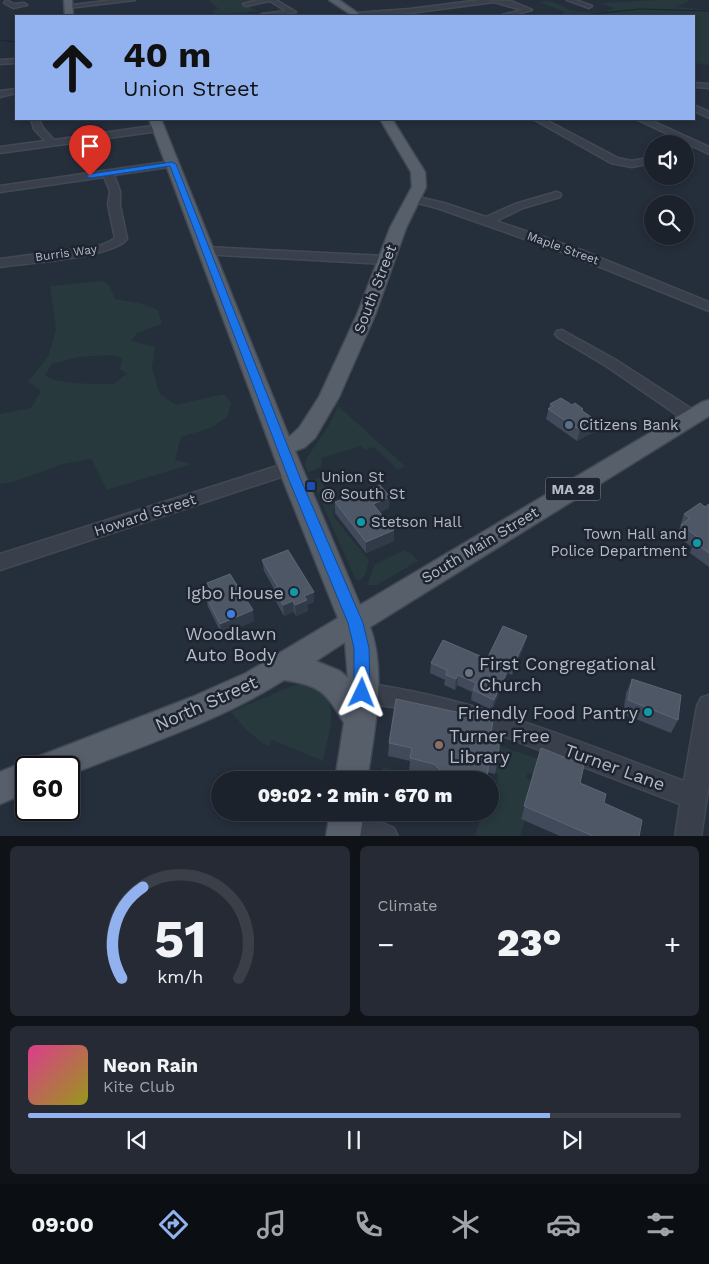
<!DOCTYPE html>
<meta charset="utf-8">
<style>
:root{--surface:#1c222c;--page:#252a34;--text:#f1f3f6;--muted:#a0a4a9;--line:#3a3f48;--accent:#91b2ef}
body{margin:0;font-family:"Work Sans",sans-serif;background:var(--page);color:var(--text);height:100vh;display:flex;flex-direction:column;font-size:19px;white-space:nowrap}
*{box-sizing:border-box;margin:0}
p{font-size:16px;color:var(--muted)}
.icon{flex:none;width:28px;height:28px;fill:none;stroke:currentColor;stroke-width:2;stroke-linecap:round;stroke-linejoin:round}
.map{position:relative;height:836px;overflow:hidden}
.panel{display:flex;flex-direction:column;gap:10px;padding:10px;background:#0f1318;flex:1}
.panel>*{flex:none}
.banner{position:absolute;left:15px;top:15px;width:680px;height:105px;border-radius:0px;box-shadow:0 2px 8px #0003,0 0 0 1px var(--line);background:#91b2ef;color:#111;overflow:hidden}
.buttons{position:absolute;left:644px;top:135px;display:grid;gap:10px}
.buttons a{display:grid;place-items:center;width:50px;height:50px;border-radius:50%;background:var(--surface);box-shadow:0 2px 8px #0003,0 0 0 1px var(--line);font-size:25px}
.speed{position:absolute;left:15px;top:756px;display:flex;gap:10px;font-size:25px;font-weight:700;text-align:center}
.speed>*{display:grid;place-content:center;width:65px;height:65px;border-radius:50%;background:var(--surface);box-shadow:0 2px 8px #0003,0 0 0 1px var(--line);line-height:1}
.speed .limit{border:2px solid #111;border-radius:8px;background:#fff;color:#111}
.pin{position:absolute;display:grid;place-items:center;width:42px;height:42px;color:#fff;margin:-51px -21px;border-radius:50% 50% 50% 0;rotate:-45deg;box-shadow:0 0 5px #0007}
.pin .icon{rotate:45deg}
.me{position:absolute;width:55px;margin:-28px;rotate:2deg;stroke-linejoin:round;filter:drop-shadow(0 0 4px #0008)}
.turn{display:flex;align-items:center;gap:18px;height:105px;padding:0 25px;font-size:22px}
.turn .icon{width:65px;height:65px;stroke-width:2.5}
.turn b{display:block;font-size:35px;line-height:42px}
.big{font-size:38px;font-weight:800;line-height:1.1}
.panel .tile{flex:1;display:flex;flex-direction:column;justify-content:center;gap:8px;min-width:0;padding:0 18px;border-radius:8px;background:var(--page)}
.panel .dial{align-items:center;gap:0}
.dial svg{height:130px;overflow:visible;fill:none;stroke:var(--line);stroke-width:7;stroke-linecap:round;text-anchor:middle}
.dial text{fill:var(--text);stroke:none}
.song{display:flex;align-items:center;gap:15px}
.cover{width:60px;height:60px;border-radius:8px;background:linear-gradient(135deg,hsl(330 70% 55%),hsl(60 70% 35%))}
.played{height:5px;border-radius:2px;background:linear-gradient(90deg,var(--accent) 80%,var(--line) 80%)}
.keys{display:flex;justify-content:space-around;direction:ltr}
.heat{display:flex;justify-content:space-between;align-items:center;font-size:28px;direction:ltr}
.panel .tiles{flex:1;display:grid;gap:10px;grid-template-columns:1fr 1fr}
.tile:last-child{grid-column:span 2}
.trip{position:absolute;left:211px;top:771px;width:288px;height:50px;border-radius:25px;background:var(--surface);box-shadow:0 2px 8px #0003,0 0 0 1px var(--line);font-weight:800;line-height:50px;text-align:center}
.menu{display:flex;height:80px;justify-content:space-around;align-items:center;background:#0b0e12;color:var(--muted)}
.menu .icon{width:35px;height:35px}
.menu .active{color:var(--accent)}
.menu b{font-size:22px;color:var(--text)}
.map>svg:first-child{display:block}
.green{fill:#27393c;fill-rule:evenodd}
.lines{fill:none;stroke-linecap:round;stroke-linejoin:round}
.stream{stroke:#192538;stroke-width:1}
.minor-casing{stroke:#424955;stroke-width:3}
.major-casing{stroke:#424955;stroke-width:3}
.minor{fill:#39404c;fill-rule:evenodd}
.major{fill:#575f6b;fill-rule:evenodd}
.wall{fill:#414a5a}
.shaded-wall{fill:#303a49}
.building{fill:#4d5766;stroke:#5e6675}
.route{fill:#1a73e8;stroke:#114b97}
.service-dot{fill:#5c6f8a;stroke:#1e2531;stroke-width:2}
.transit-dot{fill:#1a4fb4;stroke:#1e2531;stroke-width:2}
.culture-dot{fill:#0f9aa8;stroke:#1e2531;stroke-width:2}
.shop-dot{fill:#3f7fe0;stroke:#1e2531;stroke-width:2}
.worship-dot{fill:#6b7280;stroke:#1e2531;stroke-width:2}
.education-dot{fill:#8d6e63;stroke:#1e2531;stroke-width:2}
.labels{text-anchor:middle;dominant-baseline:central;stroke-width:5;stroke-linejoin:round;paint-order:stroke}
.far-street-label{font-size:12px;fill:#b5bbc7;stroke:#1e2531}
.shield{fill:#1e2531;stroke:#888e9a;stroke-width:1}
.shield-label{font-size:14px;font-weight:bold;fill:#b5bbc7}
.street-label{font-size:15px;fill:#b5bbc7;stroke:#1e2531}
.poi-label{font-size:15px;fill:#b5bbc7;stroke:#1e2531;text-anchor:start}
.near-poi-label{font-size:18px;fill:#b5bbc7;stroke:#1e2531;text-anchor:end}
.near-street-label{font-size:18px;fill:#b5bbc7;stroke:#1e2531}
</style>
<div class="map">
<svg width="709" height="837" viewBox="0 0 709 837">
<rect width="100%" height="100%" fill="#252e3b"/>
<!-- green -->
<path class="green" d="M209 0H262L243 3 257 11 218 15 211 11 219 9Z
M658 0H687L690 1 676 7 709 10V65L694 63V16H558L564 14V12L539 2 551 1 570 10 583 12H605L615 8 600 3Z
M103 281 110 286 115 299 144 304 158 310 162 324 137 333 131 341 155 347 152 367 159 393 176 405 224 394 231 403 228 416 213 427 181 437 175 460 192 464 107 490 91 459 63 464 13 482 0 484V414L31 408 41 391 28 382 48 357 56 329 50 286ZM113 355 122 359 120 369 127 374 113 384C96 384 57 385 45 375L52 364 78 357Z
M338 406 405 466 398 470 374 447 365 450 361 446 321 458 322 466 308 473 305 466 306 459 329 425Z
M319 477 337 508 333 510 334 515 333 516 369 560 365 575 360 581 355 578 312 481Z
M405 550 412 554 418 561 377 585H367L375 564Z
M304 683C309 685 316 686 319 689 341 704 327 740 323 761L272 740 268 747 246 730 231 712 292 686Z
M500 746 539 759 533 775 528 773 526 778 531 780 521 819 525 821 520 836 480 837 475 835 482 813 490 812V785L497 787 498 774 495 773 497 751H499Z
M382 767 432 777 436 780H381Z"/>
<g class="lines">
<!-- stream -->
<path class="stream" d="M574 16 640 9 709 11
M0 40 16 42"/>
<!-- minor casing -->
<g class="minor-casing">
<path id="minor" d="M6 0 14 4 24 3 27 5 13 8 4 3Z
M112 0H135L68 8 65 6Z
M258 0H276L296 12 275 16H259L262 14 286 11 270 1 246 6 243 4Z
M480 0 511 1 532 10 509 16H498L522 10 494 2 410 13 365 16 353 15 356 13 410 9Z
M567 0H576L592 6 589 8Z
M16 59V63L0 64V60Z
M694 83 709 84V88L694 87Z
M16 89V93L0 97V91Z
M694 105 709 112V118L694 111Z
M31 119H39L43 128 54 140 159 125 164 128 159 131 0 153V147L45 141 34 129Z
M533 119H544L618 158 632 161 652 157V163L632 167 611 163Z
M636 119H648L709 147V154Z
M172 161 177 164 176 166 114 175 120 191V205L127 239C112 258 26 263 0 267V259L99 246 109 242 115 238 108 205 110 191 104 177 0 192V186Z
M556 192 560 193 561 195 560 197 523 208 496 221 581 250 709 302V311L573 256 437 208 410 201 409 199 414 196 444 203 486 217 515 204Z
M206 247 386 256 392 260 386 264 202 254 200 251Z
M562 330 616 360 698 413 700 417 698 421 692 422 686 421 606 366 557 337 555 334 557 331Z
M290 462 296 464 299 468 296 472 0 570V554Z
M362 683C474 697 579 742 684 781L697 706 701 698 709 695V784L701 837H675L680 804 495 733 393 707 362 703 354 700 351 693 354 686Z
M344 817 385 824 394 828 398 837H334L331 830 335 821Z"/>
</g>
<!-- major casing -->
<g class="major-casing">
<path id="major" d="M64 0H72L73 16H65Z
M329 0H339L362 16H353Z
M149 119H161L289 437 299 428 319 397 357 315 390 228 412 187 411 172 380 119H392L425 172 426 187 406 228 375 315 339 397 315 438 305 447 295 451 360 605 702 402 709 400V416L370 627C387 672 374 733 367 780H335L344 723C325 691 321 686 284 680 218 722 141 746 69 775V768H26V793L0 804V772L26 761 34 764 37 757 192 697 246 673 338 618 283 480ZM345 642 348 678 340 671 316 661Z
M330 812H364L360 837H326Z"/>
</g>
<!-- minor -->
<use href="#minor" class="minor"/>
<!-- major -->
<use href="#major" class="major"/>
</g>
<!-- wall -->
<path class="wall" d="M550 404 572 405 583 409V412L594 432 577 441 546 419Z
M335 502 389 508 380 512 394 530V541L366 553 335 513Z
M709 504V567L690 553 692 547 677 536 684 514 705 507Z
M262 560 314 602 307 605 308 611 296 616 294 612 284 616 275 600 274 589 264 571Z
M207 583 254 621 222 635 208 607 206 597 210 595Z
M527 636 524 646 512 675 508 673 492 710 471 700 472 692 457 685 455 690 444 685 445 680 430 673 431 663 487 659Z
M632 679 678 720 671 733 623 714 626 693Z
M491 734 498 760 495 774 487 772V780H435L432 777 409 772 410 761 388 756 389 743Z
M541 748 580 783 604 803 639 837H562L521 819Z
M273 812H308L306 822 273 816Z"/>
<!-- shaded-wall -->
<path class="shaded-wall" d="M597 421 594 432 577 441 580 430Z
M390 497 389 508 373 515V504Z
M394 530V541L366 553V542Z
M314 592V602L307 605 308 611 296 616 295 605 304 596Z
M293 601 294 612 284 616 283 605Z
M253 610 254 621 222 635 220 624Z
M527 636 524 646 512 675 514 664Z
M511 663 508 673 492 710 494 700Z
M458 675 457 685 455 690 456 679Z
M306 812H308L306 822 305 816Z"/>
<!-- building -->
<path class="building" d="M561 398 572 405 575 403 583 409 581 410 597 421 580 430 548 409 553 406 550 404Z
M380 485 390 497 373 504 394 530 366 542 335 502Z
M700 503 705 507 709 504V553L694 542 699 538 681 525 690 518 684 514Z
M288 550 314 592 304 596 307 600 295 605 293 601 283 605 274 589 278 587 262 560Z
M230 574 253 610 220 624 206 597 213 594 207 583Z
M503 626 527 636 514 664 511 663 494 700 473 690 476 683 458 675 456 679 446 675 447 670 431 663 443 640 487 659Z
M632 679 681 695 678 720 628 700Z
M396 699 493 720 491 734 500 735 498 760 489 759 487 780H443L441 771 434 764 410 758 412 748 389 743Z
M541 748 584 765 580 783 606 794 604 803 642 820 639 837H595L524 806Z
M288 812H306L305 816Z"/>
<!-- route -->
<path class="route" d="M172 162 176 164 301 480 363 623 369 648 370 693 368 699 362 701 356 699 354 693V648L348 623 289 480 170 166 90 178 86 176 90 174Z"/>
<!-- markers -->
<circle class="service-dot" cx="569" cy="425" r="5"/>
<rect class="transit-dot" x="306" y="481" width="10" height="10" rx="2.5"/>
<g class="culture-dot">
<circle cx="361" cy="522" r="5"/>
<circle cx="697" cy="543" r="5"/>
<circle cx="294" cy="592" r="5"/>
<circle cx="648" cy="712" r="5"/>
</g>
<circle class="shop-dot" cx="231" cy="614" r="5"/>
<circle class="worship-dot" cx="469" cy="673" r="5"/>
<circle class="education-dot" cx="439" cy="745" r="5"/>
<g class="labels">
<!-- far-street labels -->
<g class="far-street-label">
<text transform="translate(563 248) rotate(20)">Maple Street</text>
<text transform="translate(66 253) rotate(-8)">Burris Way</text>
</g>
<!-- shield labels -->
<rect class="shield" x="545.5" y="477.5" width="55" height="23" rx="4"/>
<g class="shield-label">
<text x="573" y="489">MA 28</text>
</g>
<!-- street labels -->
<g class="street-label">
<text transform="translate(375 289) rotate(-69)">South Street</text>
<text transform="translate(145 515) rotate(-18)">Howard Street</text>
<text transform="translate(480 545) rotate(-31)">South Main Street</text>
</g>
<!-- poi labels -->
<g class="poi-label">
<text x="579" y="425">Citizens Bank</text>
<text x="321" y="477">Union St<tspan x="321" dy="17">@ South St</tspan></text>
<text x="371" y="522">Stetson Hall</text>
<text x="687" y="534" text-anchor="end">Town Hall and<tspan x="687" dy="17">Police Department</tspan></text>
</g>
<!-- near-poi labels -->
<g class="near-poi-label">
<text x="284" y="592">Igbo House</text>
<text x="231" y="633" text-anchor="middle">Woodlawn<tspan x="231" dy="21">Auto Body</tspan></text>
<text x="479" y="663" text-anchor="start">First Congregational<tspan x="479" dy="21">Church</tspan></text>
<text x="638" y="712">Friendly Food Pantry</text>
<text x="449" y="735" text-anchor="start">Turner Free<tspan x="449" dy="21">Library</tspan></text>
</g>
<!-- near-street labels -->
<g class="near-street-label">
<text transform="translate(206 703) rotate(-24)">North Street</text>
<text transform="translate(615 767) rotate(20)">Turner Lane</text>
</g>
</g>
</svg>
<div class="buttons">
<a><svg class="icon" aria-label="sound" viewBox="0 0 24 24"><path d="M4 9h4l5-4v14l-5-4H4zM17 9q2 3 0 6"/></svg></a>
<a><svg class="icon" aria-label="search" viewBox="0 0 24 24"><circle cx="10" cy="10" r="6"/><path d="M15 15l6 6"/></svg></a>
</div>
<div class="speed"><div class="limit">60</div></div>
<div class="pin" style="left:90px;top:176px;background:#d93025"><svg class="icon" aria-label="arrive" viewBox="0 0 24 24"><path d="M6 21V4h12l-3 4 3 4H6"/></svg></div>
<svg class="me" style="left:362px;top:693px" viewBox="-20 -20 40 40"><path d="M0-17L14 15 0 8-14 15z" fill="#1a73e8" stroke="#fff" stroke-width="4"/></svg>
<div class="trip">09:02 · 2 min · 670 m</div>
<div class="banner">
<div class="turn"><svg class="icon" aria-label="ahead" viewBox="0 0 24 24"><path d="M12 20V5M6 11l6-6 6 6"/></svg><div><b>40 m</b>Union Street</div></div>
</div>
</div>
<section class="panel">
<div class="tiles">
<div class="tile dial"><svg viewBox="0 0 100 80">
<path d="M14 69A42 42 0 1 1 86 69"/>
<path d="M14 69A42 42 0 0 1 27 13" stroke="#91b2ef"/>
<text x="50" y="56" font-size="32" font-weight="700">51</text>
<text x="50" y="72" font-size="11">km/h</text>
</svg></div>
<div class="tile"><p>Climate</p>
<div class="heat"><a>−</a><b class="big">23°</b><a>+</a></div>
</div>
<div class="tile">
<div class="song"><i class="cover"></i><div><b>Neon Rain</b><p>Kite Club</p></div></div>
<div class="played"></div>
<div class="keys"><svg class="icon" aria-label="previous" viewBox="0 0 24 24"><path d="M18 5L8 12l10 7zM5 5v14"/></svg><svg class="icon" aria-label="pause" viewBox="0 0 24 24"><path d="M8 5v14M16 5v14"/></svg><svg class="icon" aria-label="next" viewBox="0 0 24 24"><path d="M6 5l10 7-10 7zM19 5v14"/></svg></div>
</div>
</div>
</section>
<nav class="menu">
<b>09:00</b>
<svg class="icon active" aria-label="directions" viewBox="0 0 24 24"><path d="M12 3l9 9-9 9-9-9zM9 14v-3h6M13 9l2 2-2 2"/></svg>
<svg class="icon" aria-label="music" viewBox="0 0 24 24"><path d="M9 18V5l10-2v13"/><circle cx="6" cy="18" r="3"/><circle cx="16" cy="16" r="3"/></svg>
<svg class="icon" aria-label="phone" viewBox="0 0 24 24"><path d="M5 4h4l2 5-3 2q2 4 5 5l2-3 5 2v4C11 20 4 13 5 4z"/></svg>
<svg class="icon" aria-label="climate" viewBox="0 0 24 24"><path d="M12 3v18M4 7l16 10M4 17L20 7"/></svg>
<svg class="icon" aria-label="car" viewBox="0 0 24 24"><path d="M5 17H2v-5l4-1 3-4h7l3 4 3 1v5h-3M9 17h6M6 11h13"/><circle cx="7" cy="17" r="2"/><circle cx="17" cy="17" r="2"/></svg>
<svg class="icon" aria-label="filters" viewBox="0 0 24 24"><path d="M4 7h16M4 17h16"/><circle cx="9" cy="7" r="2"/><circle cx="15" cy="17" r="2"/></svg>
</nav>
